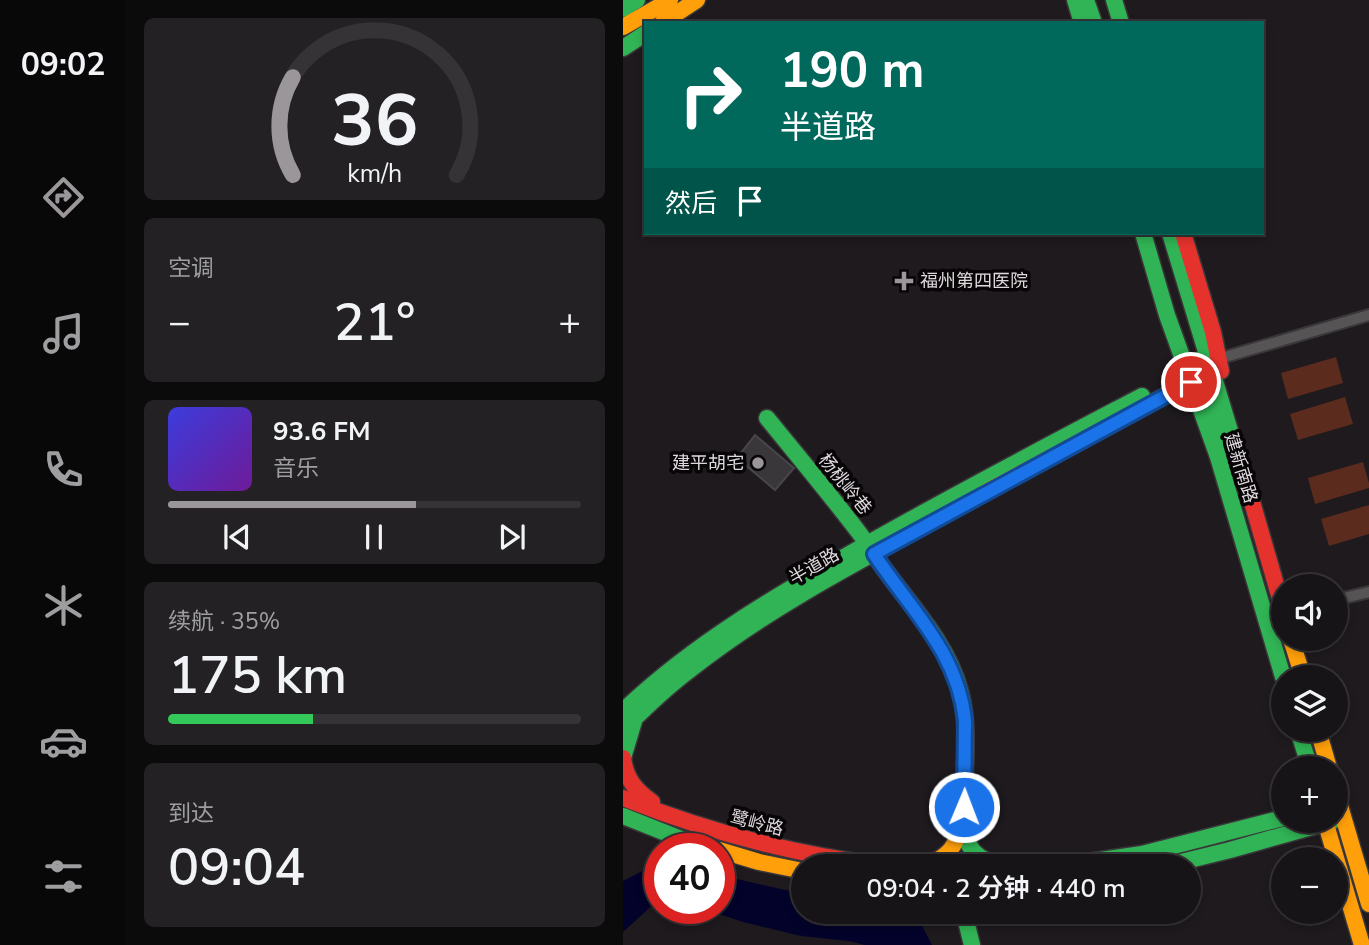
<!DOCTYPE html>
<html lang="zh">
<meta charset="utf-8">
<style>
:root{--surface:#161416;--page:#232123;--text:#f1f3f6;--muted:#9e9ea1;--line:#353335;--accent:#9b969a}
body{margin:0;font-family:"Nunito Sans","Noto Sans SC",sans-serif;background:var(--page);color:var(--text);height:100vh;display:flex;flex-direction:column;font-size:26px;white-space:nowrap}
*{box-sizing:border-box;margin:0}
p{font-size:23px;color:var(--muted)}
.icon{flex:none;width:38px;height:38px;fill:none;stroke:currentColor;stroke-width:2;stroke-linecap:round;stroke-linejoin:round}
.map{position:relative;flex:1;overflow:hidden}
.sheet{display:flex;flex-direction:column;gap:18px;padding:18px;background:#0c0b0c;width:497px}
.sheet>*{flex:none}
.hud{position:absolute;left:21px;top:21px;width:620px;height:214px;border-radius:0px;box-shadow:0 4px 10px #0003,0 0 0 2px var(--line);background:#00695c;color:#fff;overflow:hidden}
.fabs{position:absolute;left:648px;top:574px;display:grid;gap:14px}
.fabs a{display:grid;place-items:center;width:77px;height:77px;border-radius:50%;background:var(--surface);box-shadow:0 4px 10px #0003,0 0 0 2px var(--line);font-size:35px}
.speed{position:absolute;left:21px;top:833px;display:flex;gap:14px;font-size:35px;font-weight:700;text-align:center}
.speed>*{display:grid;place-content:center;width:91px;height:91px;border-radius:50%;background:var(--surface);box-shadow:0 4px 10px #0003,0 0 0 2px var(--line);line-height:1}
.speed .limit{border:10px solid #d22;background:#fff;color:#111}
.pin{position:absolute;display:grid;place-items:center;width:60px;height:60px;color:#fff;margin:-30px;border:4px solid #fff;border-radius:50%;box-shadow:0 2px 7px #0007}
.me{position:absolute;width:77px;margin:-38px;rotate:1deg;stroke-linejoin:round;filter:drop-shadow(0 0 5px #0008)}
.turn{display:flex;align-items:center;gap:24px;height:147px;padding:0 21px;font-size:32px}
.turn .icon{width:91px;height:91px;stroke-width:2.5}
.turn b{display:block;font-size:49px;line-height:60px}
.then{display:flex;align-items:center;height:66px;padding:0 21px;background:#0003;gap:14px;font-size:26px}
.big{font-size:52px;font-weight:600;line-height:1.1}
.sheet .tile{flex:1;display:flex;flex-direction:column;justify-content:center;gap:10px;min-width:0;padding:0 24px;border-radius:10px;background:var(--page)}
.sheet .dial{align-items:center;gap:0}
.dial svg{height:182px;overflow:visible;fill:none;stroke:var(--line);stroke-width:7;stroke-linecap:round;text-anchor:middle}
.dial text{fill:var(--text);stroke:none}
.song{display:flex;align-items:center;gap:21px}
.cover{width:84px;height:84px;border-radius:10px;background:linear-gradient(135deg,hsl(240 70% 55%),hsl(280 70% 35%))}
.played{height:7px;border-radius:4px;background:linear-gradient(90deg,var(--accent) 60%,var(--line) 60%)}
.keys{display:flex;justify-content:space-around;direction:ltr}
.heat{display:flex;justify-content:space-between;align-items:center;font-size:38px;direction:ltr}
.charge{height:10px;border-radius:5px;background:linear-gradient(90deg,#34c759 35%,var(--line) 0)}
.trip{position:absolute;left:168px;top:854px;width:410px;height:70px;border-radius:35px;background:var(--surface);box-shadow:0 4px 10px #0003,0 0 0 2px var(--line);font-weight:600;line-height:70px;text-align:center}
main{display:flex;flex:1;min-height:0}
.dock{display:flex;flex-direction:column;width:126px;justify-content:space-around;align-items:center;background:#090809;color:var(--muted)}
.dock .icon{width:49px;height:49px}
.dock .selected{color:var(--accent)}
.dock b{font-size:32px;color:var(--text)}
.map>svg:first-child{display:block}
.green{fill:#5b2b1d}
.water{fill:#03022a}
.building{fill:#39373a;stroke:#48464a;stroke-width:2}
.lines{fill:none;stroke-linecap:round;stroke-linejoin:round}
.street-casing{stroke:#3a373a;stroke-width:14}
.fast-casing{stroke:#3a373a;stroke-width:19}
.slow-casing{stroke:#3a373a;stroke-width:19}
.jam-casing{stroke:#3a373a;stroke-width:19}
.street{stroke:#575456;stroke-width:10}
.fast{stroke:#30b455;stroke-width:16}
.slow{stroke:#ff9f0a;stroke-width:16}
.jam{stroke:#e5322d;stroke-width:16}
.route-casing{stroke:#114b97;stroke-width:18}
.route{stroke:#1a73e8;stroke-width:12}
.poi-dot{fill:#9b969a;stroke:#080507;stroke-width:2.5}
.labels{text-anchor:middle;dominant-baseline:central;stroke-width:7;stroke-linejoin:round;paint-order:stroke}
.poi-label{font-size:18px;fill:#ded9dd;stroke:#080507;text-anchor:start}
.street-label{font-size:18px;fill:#ded9dd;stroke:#080507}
</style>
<main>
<nav class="dock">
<b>09:02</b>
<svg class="icon selected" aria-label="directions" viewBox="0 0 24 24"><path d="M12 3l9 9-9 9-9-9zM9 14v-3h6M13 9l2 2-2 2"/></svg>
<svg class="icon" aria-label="music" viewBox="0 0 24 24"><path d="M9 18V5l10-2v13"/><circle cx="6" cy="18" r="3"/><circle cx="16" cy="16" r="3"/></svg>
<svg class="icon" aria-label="phone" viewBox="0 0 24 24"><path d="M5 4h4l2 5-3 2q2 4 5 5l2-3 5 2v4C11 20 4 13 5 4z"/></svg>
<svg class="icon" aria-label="climate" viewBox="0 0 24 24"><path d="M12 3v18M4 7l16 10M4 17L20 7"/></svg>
<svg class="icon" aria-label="car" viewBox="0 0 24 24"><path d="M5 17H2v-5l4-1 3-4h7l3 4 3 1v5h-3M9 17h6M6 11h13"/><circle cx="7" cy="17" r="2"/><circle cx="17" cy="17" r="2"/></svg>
<svg class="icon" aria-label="filters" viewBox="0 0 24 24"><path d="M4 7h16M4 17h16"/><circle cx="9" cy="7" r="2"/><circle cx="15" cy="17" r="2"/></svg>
</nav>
<section class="sheet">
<div class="tile dial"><svg viewBox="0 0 100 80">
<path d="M14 69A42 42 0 1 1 86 69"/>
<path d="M14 69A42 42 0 0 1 14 26" stroke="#9b969a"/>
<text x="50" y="56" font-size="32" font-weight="700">36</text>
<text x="50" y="72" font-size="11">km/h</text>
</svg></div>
<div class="tile"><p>空调</p>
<div class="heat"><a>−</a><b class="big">21°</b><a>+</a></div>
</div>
<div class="tile">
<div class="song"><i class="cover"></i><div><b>93.6 FM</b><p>音乐</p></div></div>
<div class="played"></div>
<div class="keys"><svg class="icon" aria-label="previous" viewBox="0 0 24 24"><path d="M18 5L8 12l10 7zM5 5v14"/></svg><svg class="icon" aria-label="pause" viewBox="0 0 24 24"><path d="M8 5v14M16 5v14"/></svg><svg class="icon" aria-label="next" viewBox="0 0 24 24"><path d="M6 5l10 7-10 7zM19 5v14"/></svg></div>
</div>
<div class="tile"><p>续航 · 35%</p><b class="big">175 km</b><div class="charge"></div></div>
<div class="tile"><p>到达</p><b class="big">09:04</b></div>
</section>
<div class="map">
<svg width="746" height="945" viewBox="0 0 746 945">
<rect width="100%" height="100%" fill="#1e1a1e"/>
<!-- green -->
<path class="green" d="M713 357 720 383 665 399 658 373Z
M722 397 730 424 675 440 667 414Z
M740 462 746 483V488L692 504 685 478Z
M746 505V534L706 546 698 519Z"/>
<!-- water -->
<path class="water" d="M37 862V900H35L0 932V881Z
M96 875 180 894V912H292L309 945H242L226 941 178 936 120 922 78 908H96Z"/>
<!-- building -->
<path class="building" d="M132 435 171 468 152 490 114 458Z"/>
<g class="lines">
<!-- street casing -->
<g class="street-casing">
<path id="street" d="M595 359 746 315
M712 600 746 592"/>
</g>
<!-- fast casing -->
<g class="fast-casing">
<path id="fast" d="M452 0 459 23
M463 0 471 23
M491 0 498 23
M0 9 14 0
M0 48 23 33
M520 233 544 315 595 457 660 677
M547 233 615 457
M585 402 590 421 595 457
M144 418C174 455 205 492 234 530 245 544 254 560 265 574 292 610 325 646 337 691 348 731 339 773 342 813 342 824 341 836 346 845 361 872 398 865 424 866
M0 711C70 644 153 596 237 548 330 495 424 446 519 396
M4 726C24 706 45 686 68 669 157 599 262 548 361 493
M675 730 687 768
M0 758 12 718
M0 816 63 841 91 849
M437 866 519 854 660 818
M542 866 607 850 710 821
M338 912 343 921 349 945"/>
</g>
<!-- slow casing -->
<g class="slow-casing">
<path id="slow" d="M39 23 74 0
M0 27 47 0
M361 493 568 382
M668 639 680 677
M695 730 706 768
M712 789 746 904
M702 821 739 945
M96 850 136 862 180 871
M304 866C326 855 333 848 338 823"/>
</g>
<!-- jam casing -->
<g class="jam-casing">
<path id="jam" d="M560 233 590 332 598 371
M612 443 660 609
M0 758C3 779 12 790 29 802
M0 798C85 832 172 855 263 866"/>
</g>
<!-- street -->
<use href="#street" class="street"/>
<!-- fast -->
<use href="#fast" class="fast"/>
<!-- slow -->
<use href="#slow" class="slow"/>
<!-- jam -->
<use href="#jam" class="jam"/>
</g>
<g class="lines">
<!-- route casing -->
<g class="route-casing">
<path id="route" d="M341 807 342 721C335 652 287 609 251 554L568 382"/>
</g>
<!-- route -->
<use href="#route" class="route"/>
</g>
<!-- markers -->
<g class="poi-dot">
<path d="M277.5 270.5h7v7h7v7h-7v7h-7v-7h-7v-7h7z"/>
<circle cx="135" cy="463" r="7"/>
</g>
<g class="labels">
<!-- poi labels -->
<g class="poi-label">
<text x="297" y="281">福州第四医院</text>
<text x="121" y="463" text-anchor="end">建平胡宅</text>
</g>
<!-- street labels -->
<g class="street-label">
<text transform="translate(618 468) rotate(73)">建新南路</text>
<text transform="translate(222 484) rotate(51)">杨桃岭巷</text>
<text transform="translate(191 566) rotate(-30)">半道路</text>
<text transform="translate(134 823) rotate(14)">鹭岭路</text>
</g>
</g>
</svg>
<div class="fabs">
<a><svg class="icon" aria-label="sound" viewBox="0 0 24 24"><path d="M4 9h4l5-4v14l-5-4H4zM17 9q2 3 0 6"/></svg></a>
<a><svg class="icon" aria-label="layers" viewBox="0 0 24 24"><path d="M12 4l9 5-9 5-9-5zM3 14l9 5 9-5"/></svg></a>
<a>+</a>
<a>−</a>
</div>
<div class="speed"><div class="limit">40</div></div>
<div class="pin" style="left:568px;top:382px;background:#d93025"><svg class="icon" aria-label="arrive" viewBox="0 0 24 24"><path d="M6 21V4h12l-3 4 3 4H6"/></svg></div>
<svg class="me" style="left:341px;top:807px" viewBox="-20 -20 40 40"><circle r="17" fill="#1a73e8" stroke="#fff" stroke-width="3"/><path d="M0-11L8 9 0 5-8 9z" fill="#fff"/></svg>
<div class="trip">09:04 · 2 分钟 · 440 m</div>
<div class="hud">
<div class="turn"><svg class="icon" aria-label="right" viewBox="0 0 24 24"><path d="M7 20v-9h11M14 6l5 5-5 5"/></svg><div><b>190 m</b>半道路</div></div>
<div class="then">然后<svg class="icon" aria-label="arrive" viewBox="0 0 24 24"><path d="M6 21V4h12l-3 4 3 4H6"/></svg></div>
</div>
</div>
</main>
